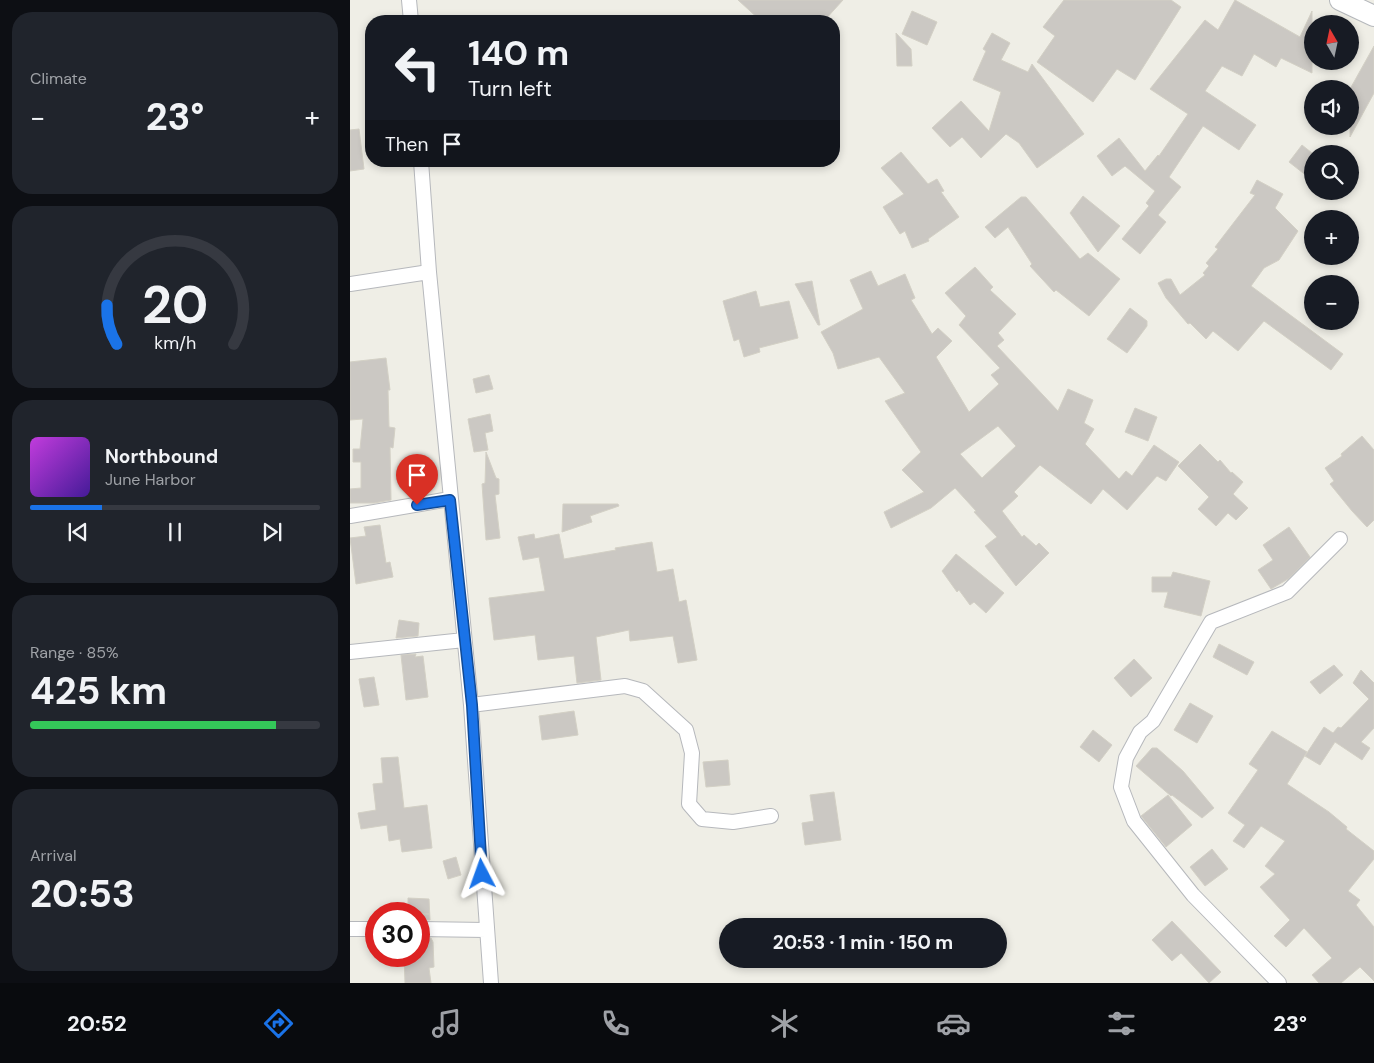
<!DOCTYPE html>
<meta charset="utf-8">
<style>
:root{--surface:#171b24;--page:#20242c;--text:#f1f3f6;--muted:#9ea1a6;--line:#363941;--accent:#1a73e8}
body{margin:0;font-family:"DM Sans",sans-serif;background:var(--page);color:var(--text);height:100vh;display:flex;flex-direction:column;font-size:19px;white-space:nowrap}
*{box-sizing:border-box;margin:0}
p{font-size:16px;color:var(--muted)}
.icon{flex:none;width:28px;height:28px;fill:none;stroke:currentColor;stroke-width:2;stroke-linecap:round;stroke-linejoin:round}
.map{position:relative;flex:1;overflow:hidden}
.side{display:flex;flex-direction:column;gap:12px;padding:12px;background:#0d0f14;width:350px}
.side>*{flex:none}
.banner{position:absolute;left:15px;top:15px;width:475px;height:152px;border-radius:20px;box-shadow:0 2px 8px #0003;background:#171b24;color:var(--text);overflow:hidden}
.needle{width:32px;rotate:351deg}
.fabs{position:absolute;left:954px;top:15px;display:grid;gap:10px}
.fabs a{display:grid;place-items:center;width:55px;height:55px;border-radius:50%;background:var(--surface);box-shadow:0 2px 8px #0003;font-size:25px}
.speed{position:absolute;left:15px;top:902px;display:flex;gap:10px;font-size:25px;font-weight:700;text-align:center}
.speed>*{display:grid;place-content:center;width:65px;height:65px;border-radius:50%;background:var(--surface);box-shadow:0 2px 8px #0003;line-height:1}
.speed .limit{border:8px solid #d22;background:#fff;color:#111}
.pin{position:absolute;display:grid;place-items:center;width:42px;height:42px;color:#fff;margin:-51px -21px;border-radius:50% 50% 50% 0;rotate:-45deg;box-shadow:0 0 5px #0007}
.pin .icon{rotate:45deg}
.me{position:absolute;width:55px;margin:-28px;rotate:356deg;stroke-linejoin:round;filter:drop-shadow(0 0 4px #0008)}
.turn{display:flex;align-items:center;gap:18px;height:105px;padding:0 20px;font-size:22px}
.turn .icon{width:65px;height:65px;stroke-width:2.5}
.turn b{display:block;font-size:35px;line-height:42px}
.then{display:flex;align-items:center;height:48px;padding:0 20px;background:#0003;gap:10px;font-size:19px}
.big{font-size:38px;font-weight:700;line-height:1.1}
.side .card{flex:1;display:flex;flex-direction:column;justify-content:center;gap:8px;min-width:0;padding:0 18px;border-radius:20px;background:var(--page)}
.side .dial{align-items:center;gap:0}
.dial svg{height:130px;overflow:visible;fill:none;stroke:var(--line);stroke-width:7;stroke-linecap:round;text-anchor:middle}
.dial text{fill:var(--text);stroke:none}
.song{display:flex;align-items:center;gap:15px}
.cover{width:60px;height:60px;border-radius:8px;background:linear-gradient(135deg,hsl(290 70% 55%),hsl(260 70% 35%))}
.played{height:5px;border-radius:2px;background:linear-gradient(90deg,var(--accent) 25%,var(--line) 25%)}
.keys{display:flex;justify-content:space-around;direction:ltr}
.heat{display:flex;justify-content:space-between;align-items:center;font-size:28px;direction:ltr}
.charge{height:8px;border-radius:4px;background:linear-gradient(90deg,#34c759 85%,var(--line) 0)}
.trip{position:absolute;left:369px;top:918px;width:288px;height:50px;border-radius:25px;background:var(--surface);box-shadow:0 2px 8px #0003;font-weight:700;line-height:50px;text-align:center}
.dock{display:flex;height:80px;justify-content:space-around;align-items:center;background:#090b0e;color:var(--muted)}
.dock .icon{width:35px;height:35px}
.dock .current{color:var(--accent)}
.dock b{font-size:22px;color:var(--text)}
main{display:flex;flex:1;min-height:0}
.map>svg:first-child{display:block}
.building{fill:#cbc8c3;stroke:#d3d0c5;fill-rule:evenodd}
.lines{fill:none;stroke-linecap:round;stroke-linejoin:round}
.minor-casing{stroke:#b6b8bc;stroke-width:16}
.secondary-casing{stroke:#b5b8bc;stroke-width:22}
.minor{stroke:#fff;stroke-width:14}
.secondary{stroke:#fff;stroke-width:20}
.route-casing{stroke:#114b97;stroke-width:12}
.route{stroke:#1a73e8;stroke-width:9}
</style>
<main>
<section class="side">
<div class="card"><p>Climate</p>
<div class="heat"><a>−</a><b class="big">23°</b><a>+</a></div>
</div>
<div class="card dial"><svg viewBox="0 0 100 80">
<path d="M14 69A42 42 0 1 1 86 69"/>
<path d="M14 69A42 42 0 0 1 8 45" stroke="#1a73e8"/>
<text x="50" y="56" font-size="32" font-weight="700">20</text>
<text x="50" y="72" font-size="11">km/h</text>
</svg></div>
<div class="card">
<div class="song"><i class="cover"></i><div><b>Northbound</b><p>June Harbor</p></div></div>
<div class="played"></div>
<div class="keys"><svg class="icon" aria-label="previous" viewBox="0 0 24 24"><path d="M18 5L8 12l10 7zM5 5v14"/></svg><svg class="icon" aria-label="pause" viewBox="0 0 24 24"><path d="M8 5v14M16 5v14"/></svg><svg class="icon" aria-label="next" viewBox="0 0 24 24"><path d="M6 5l10 7-10 7zM19 5v14"/></svg></div>
</div>
<div class="card"><p>Range · 85%</p><b class="big">425 km</b><div class="charge"></div></div>
<div class="card"><p>Arrival</p><b class="big">20:53</b></div>
</section>
<div class="map">
<svg width="1024" height="983" viewBox="0 0 1024 983">
<rect width="100%" height="100%" fill="#efeee6"/>
<!-- building -->
<path class="building" d="M388 0H493L474 21H411Z
M714 0H821L831 7 785 80 767 69 743 102 687 62 705 36 693 27Z
M885 0 950 37 962 11V73L931 58 926 67 904 54 892 76 872 66 855 91 906 125 889 150 853 126 819 177 831 187 808 215 816 222 790 254 772 239 799 206 796 203 805 191 775 166 762 176 747 156 769 138 795 171 808 155 809 156 838 114 800 89 855 20 868 30Z
M562 11 587 22 577 45 552 34Z
M546 33 561 49 562 66H547Z
M642 33 660 43 651 60 678 72 682 64 734 134 687 168 669 143 656 134 631 158 612 137 600 147 582 128 611 101 639 131 651 92 623 80 636 51 633 49Z
M1024 46V93L1000 137V89Z
M9 129 14 169 0 171V130Z
M952 145 962 153V180L939 162Z
M551 152 578 184 587 179 594 191 591 192 609 217 578 239 579 241 562 248 555 231 550 234 533 207 554 194 531 168Z
M907 180 933 194 925 208 948 231 929 260 914 268 901 286 993 354 981 370 914 321 888 351 863 331 856 339 840 323 838 324 816 298 808 283 816 279H821L830 295 855 275 853 273 859 266 856 263 868 249 865 247 905 195 900 193Z
M733 196 770 226 748 252 720 213Z
M671 197H676L730 259 738 253 770 279 739 316 706 290 704 292 680 266 682 264 658 227 645 238 635 227Z
M625 267 643 287 640 290 666 314 648 333 654 340 647 346 708 411 718 389 743 400 734 423 744 429 735 444 769 479 776 471 782 476 804 445 829 462 816 481 807 476 777 510 753 489 741 504 690 465 664 492 668 496 652 511 672 537 674 535 686 546 689 543 699 553 666 586 635 546 647 537 624 512 626 511 605 488 581 508 541 528 534 512 574 492 552 470 571 452 535 401 555 393 529 357 488 369 483 353 471 332 513 309 500 280 521 271 528 286 555 274 565 298 561 300 582 334 588 328 602 341 586 357 619 412 649 384 641 375 650 368 609 325 616 316 595 293ZM648 426 666 446 632 478 610 454Z
M462 281 470 325H468L445 284Z
M406 291 410 307 439 301 448 338 409 348 410 352 394 357 389 339 384 341 373 301Z
M780 308 797 321V326L777 353 757 339Z
M36 358 40 390H38L39 427 45 428 43 448 40 447 41 500 24 503H0V489L11 488V462H3V449H10L13 419 0 420V362Z
M139 375 143 389 126 393 123 379Z
M785 408 807 417 798 441 775 432Z
M140 414 143 431 135 433 138 450 124 452 118 419Z
M1012 436 1024 450V520L1017 527 1002 511 980 484 984 481 975 468 992 456 991 454Z
M850 444 868 462 870 460 881 473 882 472 893 482 883 494 898 508 886 520 878 513 866 526 848 509 859 497 828 466Z
M136 452 146 478 149 479V494L145 495 150 538 136 540 132 484 135 483Z
M213 504H268L269 506 240 516 242 522 212 532Z
M30 525 36 563 40 562 43 577 6 584 0 538 16 536 14 527Z
M939 527 960 557 938 579 921 589 908 570 923 560 913 545Z
M184 534 185 539 209 534 214 559 266 550 265 548 302 542 307 572 323 569 329 602 336 600 347 660 328 663 323 636 280 641 279 630 246 637 251 680 227 683 224 656 188 660 185 635 144 640 139 598 195 591 189 557 173 560 168 537Z
M606 554 654 593 636 613 624 602 620 605 609 590 607 592 592 571Z
M823 572 860 581 851 616 814 607 818 592H802V577H821Z
M49 620 69 623 68 636 46 638Z
M869 644 904 662 897 675 863 657Z
M66 654 65 657 73 656 78 697 56 700 51 655Z
M784 659 802 678 781 697 764 678Z
M984 665 993 675 970 694 960 682Z
M1011 670 1024 683V728L1011 742 1020 748 1012 760 985 742 970 765 955 756 974 727 983 733 988 727 991 728 1019 699 1003 683Z
M24 677 29 705 14 707 9 679Z
M840 703 863 716 847 743 824 730Z
M224 711 228 735 192 740 189 716Z
M743 730 762 745 749 762 730 747Z
M922 731 957 752 937 784 979 812 997 827 996 829 1024 851V859L998 891 1010 900 1006 905 1024 927V981L1010 967 991 983H969L962 975 982 958 954 928 936 947 924 936 940 920 910 887 925 874 915 866 935 841 911 826 894 848 883 841 895 825 878 813 908 770 899 764Z
M802 748H807L833 771 864 808 852 818 822 795 821 796 786 766Z
M48 757 54 808 77 805 82 848 52 852 50 839 39 841 37 825 11 829 8 813 26 810 23 784 33 783 31 758Z
M378 760 380 785 356 787 353 762Z
M484 792 491 840 455 845 452 823 464 821 460 795Z
M818 795 842 825 816 847 791 816Z
M862 849 878 869 855 886 840 867Z
M106 857 111 875 98 879 93 861Z
M58 898 79 899 80 920H69V914H80H58Z
M822 921 871 972 859 983 831 953 822 961 802 940Z
M69 938H81L83 942 84 967 79 968 81 983H55L54 956H69Z"/>
<g class="lines">
<!-- minor casing -->
<g class="minor-casing">
<path id="minor" d="M59 0 61 21
M71 161 79 272 121 705 141 983
M0 284 79 272
M0 516 100 499
M0 652 114 640
M121 705 275 686 293 691 336 730 342 753 339 804 352 819 383 822 421 816
M0 929H26
M69 929 136 930
M929 983 843 895 784 821 771 787 776 758 790 732 803 721 861 622 937 592 990 539"/>
</g>
<!-- secondary casing -->
<g class="secondary-casing">
<path id="secondary" d="M990 0 1024 16"/>
</g>
<!-- minor -->
<use href="#minor" class="minor"/>
<!-- secondary -->
<use href="#secondary" class="secondary"/>
</g>
<g class="lines">
<!-- route casing -->
<g class="route-casing">
<path id="route" d="M67 505 100 500 122 705 132 874"/>
</g>
<!-- route -->
<use href="#route" class="route"/>
</g>
</svg>
<div class="fabs">
<a><svg class="needle" viewBox="-14 -14 28 28"><path d="M0-13l5 13h-10z" fill="#e53935"/><path d="M0 13l5-13h-10z" fill="#9ea1a6"/></svg></a>
<a><svg class="icon" aria-label="sound" viewBox="0 0 24 24"><path d="M4 9h4l5-4v14l-5-4H4zM17 9q2 3 0 6"/></svg></a>
<a><svg class="icon" aria-label="search" viewBox="0 0 24 24"><circle cx="10" cy="10" r="6"/><path d="M15 15l6 6"/></svg></a>
<a>+</a>
<a>−</a>
</div>
<div class="speed"><div class="limit">30</div></div>
<div class="pin" style="left:67px;top:505px;background:#d93025"><svg class="icon" aria-label="arrive" viewBox="0 0 24 24"><path d="M6 21V4h12l-3 4 3 4H6"/></svg></div>
<svg class="me" style="left:132px;top:874px" viewBox="-20 -20 40 40"><path d="M0-17L14 15 0 8-14 15z" fill="#1a73e8" stroke="#fff" stroke-width="4"/></svg>
<div class="trip">20:53 · 1 min · 150 m</div>
<div class="banner">
<div class="turn"><svg class="icon" aria-label="left" viewBox="0 0 24 24"><path d="M17 20v-9H6M10 6l-5 5 5 5"/></svg><div><b>140 m</b>Turn left</div></div>
<div class="then">Then<svg class="icon" aria-label="arrive" viewBox="0 0 24 24"><path d="M6 21V4h12l-3 4 3 4H6"/></svg></div>
</div>
</div>
</main>
<nav class="dock">
<b>20:52</b>
<svg class="icon current" aria-label="directions" viewBox="0 0 24 24"><path d="M12 3l9 9-9 9-9-9zM9 14v-3h6M13 9l2 2-2 2"/></svg>
<svg class="icon" aria-label="music" viewBox="0 0 24 24"><path d="M9 18V5l10-2v13"/><circle cx="6" cy="18" r="3"/><circle cx="16" cy="16" r="3"/></svg>
<svg class="icon" aria-label="phone" viewBox="0 0 24 24"><path d="M5 4h4l2 5-3 2q2 4 5 5l2-3 5 2v4C11 20 4 13 5 4z"/></svg>
<svg class="icon" aria-label="climate" viewBox="0 0 24 24"><path d="M12 3v18M4 7l16 10M4 17L20 7"/></svg>
<svg class="icon" aria-label="car" viewBox="0 0 24 24"><path d="M5 17H2v-5l4-1 3-4h7l3 4 3 1v5h-3M9 17h6M6 11h13"/><circle cx="7" cy="17" r="2"/><circle cx="17" cy="17" r="2"/></svg>
<svg class="icon" aria-label="filters" viewBox="0 0 24 24"><path d="M4 7h16M4 17h16"/><circle cx="9" cy="7" r="2"/><circle cx="15" cy="17" r="2"/></svg>
<b>23°</b>
</nav>
